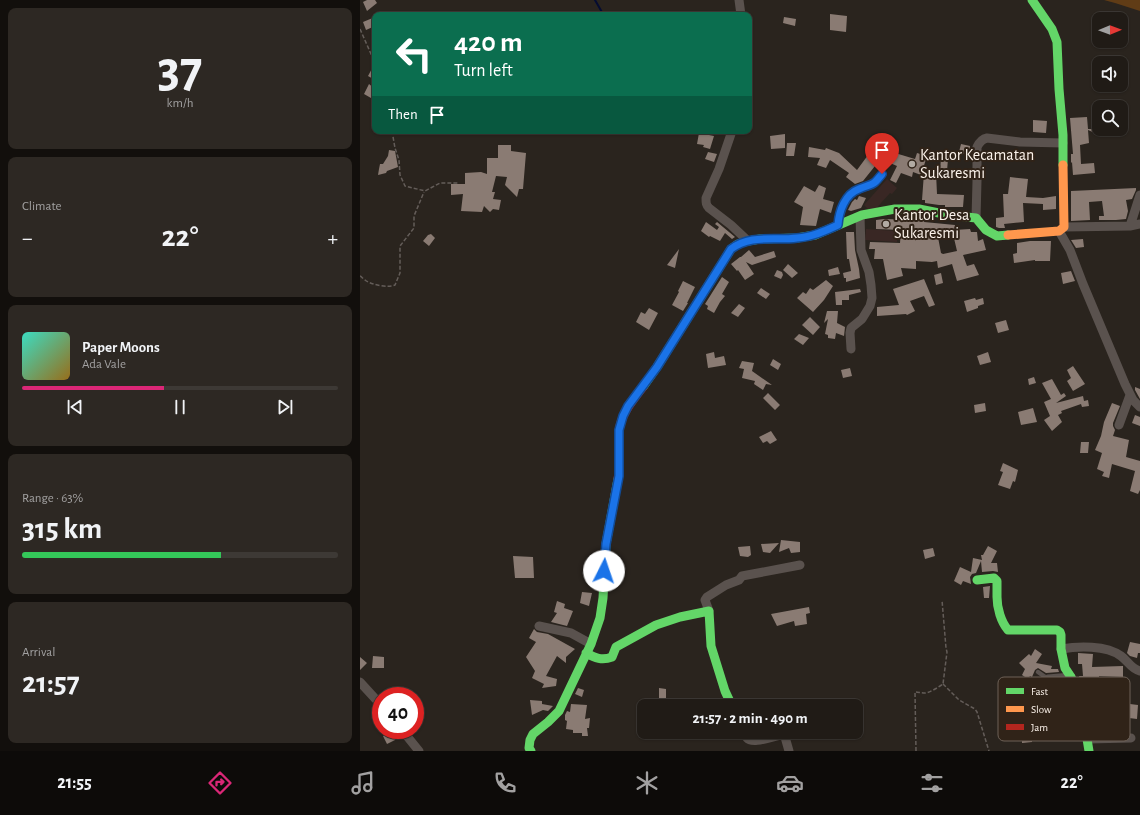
<!DOCTYPE html>
<meta charset="utf-8">
<style>
:root{--surface:#201b16;--page:#2d2823;--text:#f1f3f6;--muted:#a2a1a1;--line:#3d3935;--accent:#db2777}
body{margin:0;font-family:"Alegreya Sans",sans-serif;background:var(--page);color:var(--text);height:100vh;display:flex;flex-direction:column;font-size:15px;white-space:nowrap}
*{box-sizing:border-box;margin:0}
p{font-size:13px;color:var(--muted)}
.icon{flex:none;width:22px;height:22px;fill:none;stroke:currentColor;stroke-width:2;stroke-linecap:round;stroke-linejoin:round}
.map{position:relative;flex:1;overflow:hidden}
.drawer{display:flex;flex-direction:column;gap:8px;padding:8px;background:#120f0c;width:360px}
.drawer>*{flex:none}
.hud{position:absolute;left:12px;top:12px;width:380px;height:122px;border-radius:8px;box-shadow:0 1px 3px #0004,0 0 0 1px var(--line);background:#0b6e4f;color:#fff;overflow:hidden}
.needle{width:26px;rotate:89deg}
.tools{position:absolute;left:732px;top:12px;display:grid;gap:8px}
.tools a{display:grid;place-items:center;width:36px;height:36px;border-radius:8px;background:var(--surface);box-shadow:0 1px 3px #0004,0 0 0 1px var(--line);font-size:20px}
.speed{position:absolute;left:12px;top:687px;display:flex;gap:8px;font-size:20px;font-weight:700;text-align:center}
.speed>*{display:grid;place-content:center;width:52px;height:52px;border-radius:50%;background:var(--surface);box-shadow:0 1px 3px #0004,0 0 0 1px var(--line);line-height:1}
.speed .limit{border:6px solid #d22;background:#fff;color:#111}
.pin{position:absolute;display:grid;place-items:center;width:34px;height:34px;color:#fff;margin:-41px -17px;border-radius:50% 50% 50% 0;rotate:-45deg;box-shadow:0 0 4px #0007}
.pin .icon{rotate:45deg}
.me{position:absolute;width:44px;margin:-22px;rotate:4deg;stroke-linejoin:round;filter:drop-shadow(0 0 3px #0008)}
.turn{display:flex;align-items:center;gap:14px;height:84px;padding:0 16px;font-size:18px}
.turn .icon{width:52px;height:52px;stroke-width:2.5}
.turn b{display:block;font-size:28px;line-height:34px}
.then{display:flex;align-items:center;height:38px;padding:0 16px;background:#0003;gap:8px;font-size:15px}
.big{font-size:30px;font-weight:700;line-height:1.1}
.drawer .card{flex:1;display:flex;flex-direction:column;justify-content:center;gap:6px;min-width:0;padding:0 14px;border-radius:8px;background:var(--page)}
.drawer .dial{align-items:center;gap:0}
.dial b{font-size:52px;line-height:1}
.song{display:flex;align-items:center;gap:12px}
.cover{width:48px;height:48px;border-radius:6px;background:linear-gradient(135deg,hsl(170 70% 55%),hsl(40 70% 35%))}
.played{height:4px;border-radius:2px;background:linear-gradient(90deg,var(--accent) 45%,var(--line) 45%)}
.keys{display:flex;justify-content:space-around;direction:ltr}
.heat{display:flex;justify-content:space-between;align-items:center;font-size:22px;direction:ltr}
.charge{height:6px;border-radius:3px;background:linear-gradient(90deg,#34c759 63%,var(--line) 0)}
.trip{position:absolute;left:277px;top:699px;width:226px;height:40px;border-radius:8px;background:var(--surface);box-shadow:0 1px 3px #0004,0 0 0 1px var(--line);font-weight:700;line-height:40px;text-align:center}
.tab-bar{display:flex;height:64px;justify-content:space-around;align-items:center;background:#0d0b09;color:var(--muted)}
.tab-bar .icon{width:28px;height:28px}
.tab-bar .selected{color:var(--accent)}
.tab-bar b{font-size:18px;color:var(--text)}
main{display:flex;flex:1;min-height:0}
.map>svg:first-child{display:block}
.education{fill:#392724}
.green{fill:#603c16}
.lines{fill:none;stroke-linecap:round;stroke-linejoin:round}
.stream{stroke:#050c32;stroke-width:2}
.building{fill:#8a7b73;fill-rule:evenodd}
.path{stroke:#645d59;stroke-width:1.5;stroke-dasharray:4 2;stroke-linecap:butt}
.lane{stroke:#5a524e;stroke-width:4.5}
.street{stroke:#5a524e;stroke-width:9}
.fast{stroke:#63d668;stroke-width:9}
.slow{stroke:#ff974d;stroke-width:9}
.jam{stroke:#b3261e;stroke-width:9}
.route-casing{stroke:#114b97;stroke-width:10}
.route{stroke:#1a73e8;stroke-width:7}
.poi-dot{fill:#b2aba3;stroke:#302318;stroke-width:1.5}
.labels{text-anchor:middle;dominant-baseline:central;stroke-width:4;stroke-linejoin:round;paint-order:stroke}
.poi-label{font-size:16px;fill:#fcf3eb;stroke:#302318;text-anchor:start}
.key{fill:#302318;stroke:#6d6157;stroke-width:1}
.key-label{font-size:11px;fill:#fcf3eb}
</style>
<main>
<section class="drawer">
<div class="card dial"><b>37</b><p>km/h</p></div>
<div class="card"><p>Climate</p>
<div class="heat"><a>−</a><b class="big">22°</b><a>+</a></div>
</div>
<div class="card">
<div class="song"><i class="cover"></i><div><b>Paper Moons</b><p>Ada Vale</p></div></div>
<div class="played"></div>
<div class="keys"><svg class="icon" aria-label="previous" viewBox="0 0 24 24"><path d="M18 5L8 12l10 7zM5 5v14"/></svg><svg class="icon" aria-label="pause" viewBox="0 0 24 24"><path d="M8 5v14M16 5v14"/></svg><svg class="icon" aria-label="next" viewBox="0 0 24 24"><path d="M6 5l10 7-10 7zM19 5v14"/></svg></div>
</div>
<div class="card"><p>Range · 63%</p><b class="big">315 km</b><div class="charge"></div></div>
<div class="card"><p>Arrival</p><b class="big">21:57</b></div>
</section>
<div class="map">
<svg width="780" height="751" viewBox="0 0 780 751">
<rect width="100%" height="100%" fill="#2a241e"/>
<!-- education -->
<path class="education" d="M527 179 537 188 532 194 530 193 512 213 504 205Z
M506 229 537 231V242L505 240Z"/>
<!-- green -->
<path class="green" d="M744 0H780V11L755 3Z"/>
<g class="lines">
<!-- stream -->
<path class="stream" d="M235 0 243 14"/>
</g>
<!-- building -->
<path class="building" d="M7 0H15L17 3 7 11 3 2Z
M470 14 487 16 486 32 470 30Z
M15 17V26L6 30 3 22Z
M424 17 436 19 435 26 423 23Z
M15 63V80L8 76Z
M9 84 15 89V92L11 98 4 94Z
M727 117 728 129H733L739 118V129H746L742 136 728 130 729 143 720 145 721 164 734 163 735 173 713 175 712 162 711 163V154H713L710 118Z
M673 120 687 121 686 133 673 132Z
M339 133 354 136 350 149 343 147 344 145 337 144Z
M425 134V148L411 149 410 136Z
M427 143H436L434 156H426Z
M601 144 610 146 609 156 599 152Z
M138 145H151V151L166 153 163 189H159L157 197 145 185 147 177 136 176 132 192H135L133 199 141 200 139 210 133 209 130 212 124 206 122 212 101 211 103 194 91 195V184H105V173L121 172 127 174V158H138Z
M449 147 465 150 466 148 479 153 497 170 511 151 519 158 513 164 515 166 503 181 495 184 486 177 489 173 470 160 466 168 457 165 460 158 448 157Z
M29 150 35 151 38 167 27 171 26 173 18 175 19 169 20 164H23L28 156Z
M348 152 357 154 354 162 345 159Z
M535 153 555 159 557 153 567 156 561 175 553 172 552 177 541 173 536 183 530 180 537 166 530 163Z
M581 158 588 159 587 171H580Z
M564 173H576L577 194 604 195 603 207H585V205H579L565 203V200H562Z
M650 177 668 179 666 197 683 198 696 196V209L683 210V204L663 203 664 222 644 224 645 228H639L636 227V218L644 217 643 194H648Z
M459 185 466 188 463 199 474 202 471 213 460 209 456 226 440 225 443 207 434 202 444 186 455 192Z
M776 188V190L772 199 766 200 768 211 766 219 756 220H739V216H744L742 201 729 202 730 220 711 221V191Z
M499 196 506 198 501 208 491 211 488 210 492 202 495 199 497 200Z
M557 216 565 218 564 222 595 225 594 230 610 229 611 232H617L618 241 623 239 626 250 603 255 607 266 614 264 619 275 597 281 592 264 578 268 577 261 572 262 556 261V269L541 268 543 276 527 280 523 259H514L515 249H509L510 242 540 243 541 230 516 229V220L524 219 556 220ZM577 232 593 234 597 251 583 254 581 253Z
M346 222 357 230 359 227 355 224 357 222 375 237 372 239 365 233 360 241 350 236 349 237 341 231Z
M486 232H494L495 250 499 269 500 278 486 282V278H484L483 273 491 271 489 259H487Z
M71 234 75 238 69 246 63 241 68 235Z
M723 239 724 247 716 248 711 240Z
M670 241H691L690 261H675V260L654 263 653 254 657 253V243Z
M319 249 315 268 307 265Z
M389 250 395 257 414 251 416 257 392 265 386 262 394 274 385 280 378 270 377 271 371 264 380 257H381Z
M428 264 438 273 432 278 423 270Z
M478 267 480 274 469 276 468 270Z
M417 270 422 272 423 275 421 279 414 276Z
M711 271 715 281 703 284 701 273Z
M581 273 583 283 576 285 574 275Z
M362 277 369 282 362 294 365 296 360 302 354 313 347 309 348 306 345 304Z
M564 279 575 305 569 307 564 296 550 301 555 311 547 315 546 314 517 316V307L539 305 533 289Z
M466 280 473 286 464 300 453 312 437 298 443 292 446 294 450 288 453 290Z
M323 281 335 287 327 303H328L323 311 312 305 319 292 318 291Z
M401 288 410 294 406 299 397 293Z
M500 289 501 292 489 295V300H482V305H476L475 292Z
M615 298 616 300 623 298 624 304 618 306V308L607 312 604 301Z
M379 304 385 308 378 317 371 313Z
M289 308 298 313 289 330 276 322 281 312 285 314Z
M467 311H478L477 323 485 327 484 336 476 333 475 339 468 338V335L465 334 468 319 464 323Z
M450 317 460 327 453 335 442 325Z
M646 320 649 330 638 333 635 323Z
M439 334 449 338 443 345 434 339Z
M354 352 355 358 364 356 366 365 348 368 346 354Z
M628 352 631 362 620 365 617 356Z
M413 359 421 364 418 370 410 365Z
M382 361 394 363 392 371 412 385 406 384 403 390 394 384 395 381 382 378 384 369 379 368Z
M713 366 725 384 713 391 707 381 711 378 707 370Z
M490 368 492 376 483 378 481 370Z
M674 377 676 383 669 385 668 379Z
M692 379 701 395 704 393 706 396 696 403 723 396 724 401 728 400 729 406 722 407 721 404 701 411 702 413 698 415 702 422 692 431 684 420 690 416 684 402 691 399 682 383Z
M775 387 780 389V399L775 390Z
M408 393 420 405 415 410 403 398Z
M625 403 626 411 615 413 614 405Z
M752 403 760 406 753 423V426L755 430 753 436 769 440 766 457 780 461V490L778 494 770 491 775 471 752 464 749 478 742 476 744 472 737 469 742 453 735 450 741 436 744 422Z
M673 408 677 422 661 425 658 412Z
M775 415 780 417V426L772 423Z
M411 431 417 440 410 444 407 441 403 443 399 437Z
M721 442H729L728 453H720Z
M643 463 658 470 655 482 653 481 650 489 638 485 643 472 640 471Z
M421 540 440 542V552L431 553 429 548 419 552Z
M419 543 410 553 403 552 401 544Z
M390 546 391 555 388 557 380 556 378 547Z
M628 546 637 551 631 563H637L638 572 633 571 622 572 621 561 616 573 612 574 610 577 611 584 603 581 601 585 594 581 600 567 611 572 613 558 622 560 621 555H623Z
M573 548 575 556 565 559 563 550Z
M153 556 173 557 174 578H155Z
M630 586 629 598H624L623 587Z
M222 592 232 593 229 606 220 603Z
M197 601 205 604 204 608 213 611 207 626 191 622 197 613 194 612Z
M449 607 450 613 446 614 447 624 435 626 434 621 417 626 411 614Z
M174 629 177 632 188 634 215 649 206 657V663L197 656 186 676 197 679 196 686 182 688 184 684 172 678 175 671 166 657 176 642 169 638Z
M770 642 780 644V653H778L777 658 770 656 767 653Z
M675 649 682 654 676 663 692 666 691 669H698L699 672 686 673 678 668 675 670 672 677 670 676 668 679 662 675 665 669 659 663 669 654 671 656Z
M718 653 733 654 732 667 763 666V677L739 676V682L722 684 719 676H723L722 664H718Z
M13 656 24 657V668H12Z
M0 657 7 663 0 670Z
M218 688 224 690 222 697 215 694Z
M299 688 306 689V698H299Z
M728 692 751 698 752 693 764 697 762 703 778 705 777 719 769 718 770 713 763 712 747 706 745 710 733 708V710L726 708V698Z
M170 700 182 701V704L193 706 188 711 183 710 172 715Z
M211 704 227 705 225 719 230 718 229 728H227L228 736H222V733H213V730L206 729 207 721 205 720V715L207 711 210 712Z
M31 730H34L38 735 35 740 27 744 23 736Z
M662 736H672V742L662 743Z"/>
<g class="lines">
<!-- path -->
<path class="path" d="M0 29 15 63
M32 131 35 148 39 160 40 175 45 186 65 191 80 183H98
M0 276C2 277 3 279 5 280 11 285 29 288 35 285L40 273V246L54 228V216L64 192
M583 684 599 700 615 709 617 712 629 751
M556 751 555 692C558 692 561 693 565 693 569 693 579 687 583 684L587 652 586 648 582 600"/>
<!-- lane -->
<path class="lane" d="M678 672 688 679
M726 727C735 711 738 712 755 717"/>
<!-- street -->
<path class="street" d="M379 0 381 15
M372 131 359 169 346 198C346 203 346 205 349 208L371 225 388 241
M616 218 617 181V147C619 143 622 139 627 138L660 142 703 143
M478 225C479 212 485 194 499 189 512 184 513 186 522 174
M770 226 780 195
M704 227 770 226 780 224
M699 231 710 250 723 284 765 384 773 400 780 407
M491 349 490 333 491 328 502 319 510 306 512 298 511 285 509 272 501 250 500 216
M759 425 770 395
M349 611 345 600 347 597 366 585 379 580 382 576 440 565
M179 626 211 633 231 644
M701 649C718 646 746 645 761 656 768 661 771 669 780 671
M0 682 21 705
M684 689 688 679 711 677
M42 730 59 751
M384 732C385 734 385 736 387 738 393 745 415 735 423 735L425 737 429 751
M727 739 771 738"/>
<!-- fast -->
<path class="fast" d="M672 0 692 29 697 42 699 89 703 135V165
M283 387 297 367 371 249 378 244 388 241 400 239 437 238 455 235 502 215 535 209H559L589 215 616 218 626 230 637 236 648 235
M617 580 634 578 637 581C637 586 637 592 637 597 637 608 641 622 648 630H697L700 632 701 635V649L705 668 711 677 717 691 719 702 718 713 720 720 725 727 729 751
M226 653C235 658 242 661 252 657L256 647 296 625 320 617 349 611 351 646 365 691 372 706
M171 751 169 748 170 740 173 734 188 722 199 711 231 644 240 618 243 598 246 544 258 479"/>
<!-- slow -->
<path class="slow" d="M648 235 699 231 704 227 703 165"/>
<!-- jam -->
<path class="jam" d="M258 479C261 463 258 447 259 431 261 414 273 400 283 387"/>
</g>
<g class="lines">
<!-- route casing -->
<g class="route-casing">
<path id="route" d="M244 571 246 544 259 476V430L263 416 268 406 297 367 371 249C391 234 414 241 437 238 452 237 465 231 478 225 479 211 485 194 499 189 513 183 512 187 522 174"/>
</g>
<!-- route -->
<use href="#route" class="route"/>
</g>
<!-- markers -->
<g class="poi-dot">
<circle cx="552" cy="164" r="4"/>
<circle cx="526" cy="224" r="4"/>
</g>
<g class="labels">
<!-- poi labels -->
<g class="poi-label">
<text x="560" y="155">Kantor Kecamatan<tspan x="560" dy="18">Sukaresmi</tspan></text>
<text x="534" y="215">Kantor Desa<tspan x="534" dy="18">Sukaresmi</tspan></text>
</g>
</g>
<!-- legend -->
<rect x="638" y="677" width="132" height="64" rx="6" class="key"/>
<rect x="646" y="688" width="18" height="6" fill="#63d668"/>
<rect x="646" y="706" width="18" height="6" fill="#ff974d"/>
<rect x="646" y="724" width="18" height="6" fill="#b3261e"/>
<g class="key-label">
<text x="671" y="695">Fast</text>
<text x="671" y="713">Slow</text>
<text x="671" y="731">Jam</text>
</g>
</svg>
<div class="tools">
<a><svg class="needle" viewBox="-14 -14 28 28"><path d="M0-13l5 13h-10z" fill="#e53935"/><path d="M0 13l5-13h-10z" fill="#a2a1a1"/></svg></a>
<a><svg class="icon" aria-label="sound" viewBox="0 0 24 24"><path d="M4 9h4l5-4v14l-5-4H4zM17 9q2 3 0 6"/></svg></a>
<a><svg class="icon" aria-label="search" viewBox="0 0 24 24"><circle cx="10" cy="10" r="6"/><path d="M15 15l6 6"/></svg></a>
</div>
<div class="speed"><div class="limit">40</div></div>
<div class="pin" style="left:522px;top:174px;background:#d93025"><svg class="icon" aria-label="arrive" viewBox="0 0 24 24"><path d="M6 21V4h12l-3 4 3 4H6"/></svg></div>
<svg class="me" style="left:244px;top:571px" viewBox="-20 -20 40 40"><circle r="19" fill="#fff"/><path d="M0-13L10 11 0 6-10 11z" fill="#1a73e8"/></svg>
<div class="trip">21:57 · 2 min · 490 m</div>
<div class="hud">
<div class="turn"><svg class="icon" aria-label="left" viewBox="0 0 24 24"><path d="M17 20v-9H6M10 6l-5 5 5 5"/></svg><div><b>420 m</b>Turn left</div></div>
<div class="then">Then<svg class="icon" aria-label="arrive" viewBox="0 0 24 24"><path d="M6 21V4h12l-3 4 3 4H6"/></svg></div>
</div>
</div>
</main>
<nav class="tab-bar">
<b>21:55</b>
<svg class="icon selected" aria-label="directions" viewBox="0 0 24 24"><path d="M12 3l9 9-9 9-9-9zM9 14v-3h6M13 9l2 2-2 2"/></svg>
<svg class="icon" aria-label="music" viewBox="0 0 24 24"><path d="M9 18V5l10-2v13"/><circle cx="6" cy="18" r="3"/><circle cx="16" cy="16" r="3"/></svg>
<svg class="icon" aria-label="phone" viewBox="0 0 24 24"><path d="M5 4h4l2 5-3 2q2 4 5 5l2-3 5 2v4C11 20 4 13 5 4z"/></svg>
<svg class="icon" aria-label="climate" viewBox="0 0 24 24"><path d="M12 3v18M4 7l16 10M4 17L20 7"/></svg>
<svg class="icon" aria-label="car" viewBox="0 0 24 24"><path d="M5 17H2v-5l4-1 3-4h7l3 4 3 1v5h-3M9 17h6M6 11h13"/><circle cx="7" cy="17" r="2"/><circle cx="17" cy="17" r="2"/></svg>
<svg class="icon" aria-label="filters" viewBox="0 0 24 24"><path d="M4 7h16M4 17h16"/><circle cx="9" cy="7" r="2"/><circle cx="15" cy="17" r="2"/></svg>
<b>22°</b>
</nav>
